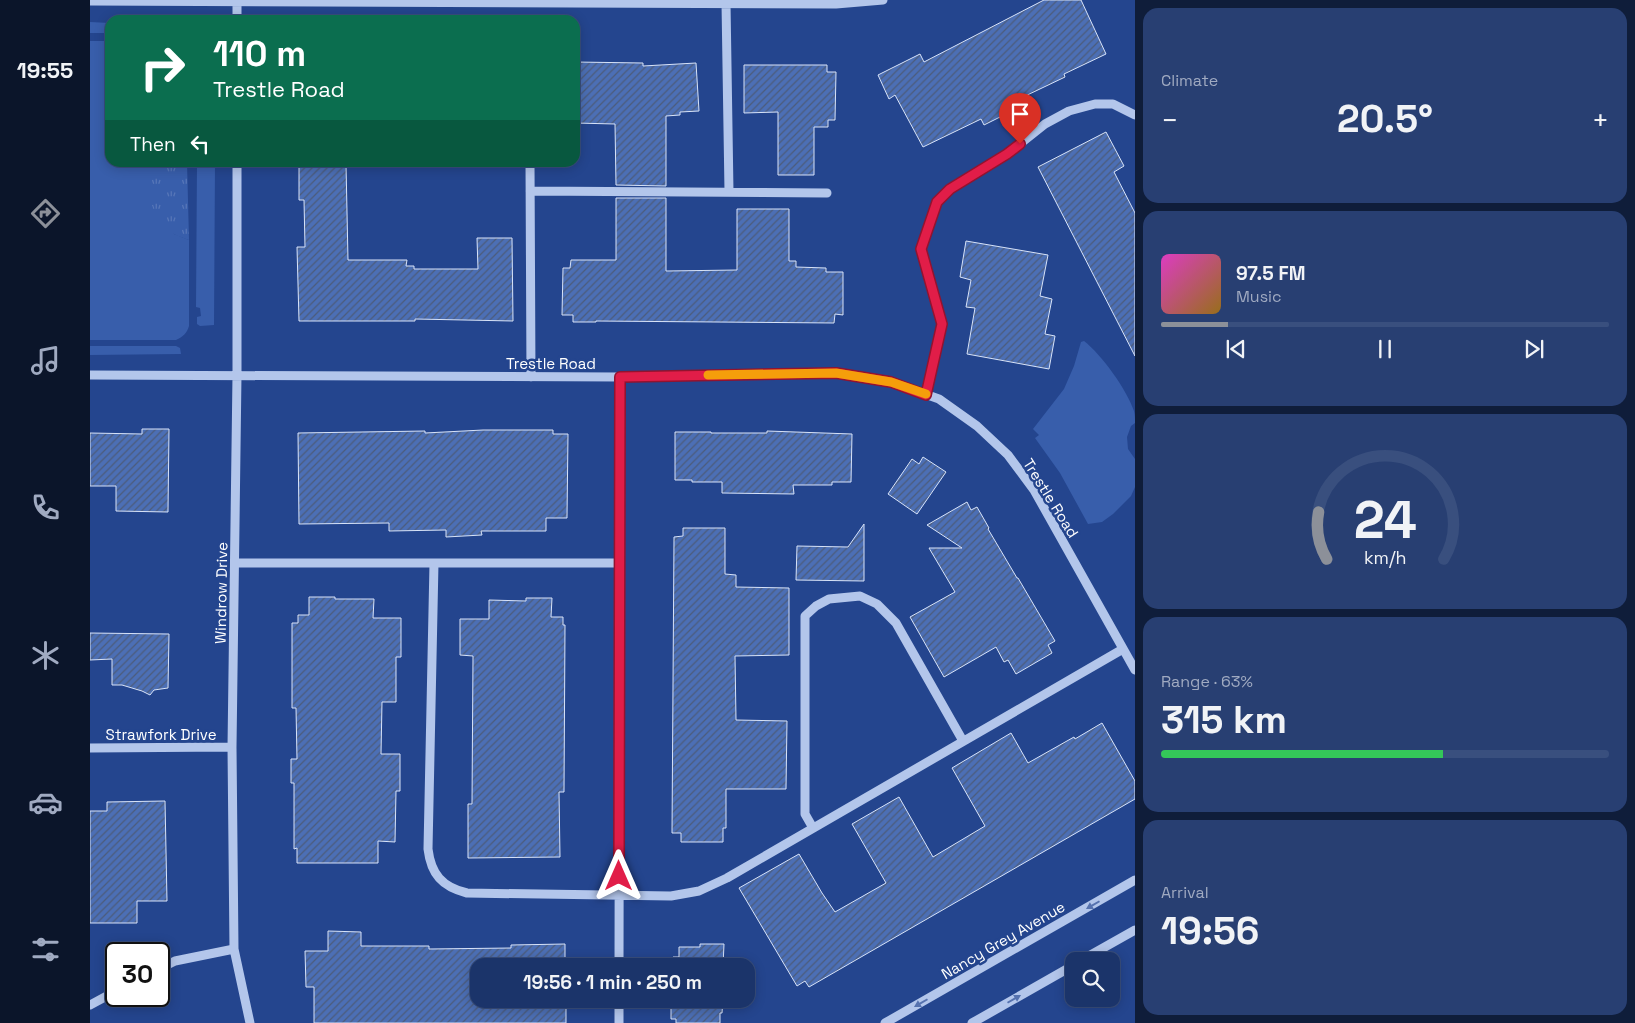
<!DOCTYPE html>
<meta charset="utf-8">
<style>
:root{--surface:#1b346a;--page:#283f72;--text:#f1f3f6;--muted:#a0aac1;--line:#394f7e;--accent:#8c9099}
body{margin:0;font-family:"Space Grotesk",sans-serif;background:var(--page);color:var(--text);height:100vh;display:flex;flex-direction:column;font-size:19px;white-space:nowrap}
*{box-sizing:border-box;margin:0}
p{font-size:16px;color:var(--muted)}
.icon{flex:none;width:28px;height:28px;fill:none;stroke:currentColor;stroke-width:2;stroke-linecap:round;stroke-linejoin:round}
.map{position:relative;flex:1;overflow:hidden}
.details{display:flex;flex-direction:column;gap:8px;padding:8px;background:#0f1d3a;width:500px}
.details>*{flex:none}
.hud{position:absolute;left:15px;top:15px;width:475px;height:152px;border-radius:15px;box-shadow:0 2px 12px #0003,0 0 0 1px var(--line);background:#0b6e4f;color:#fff;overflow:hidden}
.tools{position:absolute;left:975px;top:952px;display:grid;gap:10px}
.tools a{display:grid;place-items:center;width:55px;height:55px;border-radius:10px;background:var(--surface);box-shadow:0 2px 12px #0003,0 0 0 1px var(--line);font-size:25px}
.speed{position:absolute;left:15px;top:942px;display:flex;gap:10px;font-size:25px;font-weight:700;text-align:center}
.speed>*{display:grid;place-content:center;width:65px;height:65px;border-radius:50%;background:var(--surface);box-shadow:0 2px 12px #0003,0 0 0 1px var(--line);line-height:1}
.speed .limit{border:2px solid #111;border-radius:8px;background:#fff;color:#111}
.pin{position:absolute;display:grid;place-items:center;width:42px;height:42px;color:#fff;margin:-51px -21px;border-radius:50% 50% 50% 0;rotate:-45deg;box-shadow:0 0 5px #0007}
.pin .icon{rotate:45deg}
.me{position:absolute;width:55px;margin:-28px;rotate:0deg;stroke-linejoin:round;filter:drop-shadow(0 0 4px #0008)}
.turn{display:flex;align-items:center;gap:18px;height:105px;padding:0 25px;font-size:22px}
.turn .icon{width:65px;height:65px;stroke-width:2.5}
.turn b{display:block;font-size:35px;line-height:42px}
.then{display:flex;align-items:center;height:48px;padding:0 25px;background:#0003;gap:10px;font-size:19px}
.big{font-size:38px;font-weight:800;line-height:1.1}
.details .card{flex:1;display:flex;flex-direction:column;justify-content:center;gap:8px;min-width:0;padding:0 18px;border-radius:15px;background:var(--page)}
.details .dial{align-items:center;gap:0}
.dial svg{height:130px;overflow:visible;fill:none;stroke:var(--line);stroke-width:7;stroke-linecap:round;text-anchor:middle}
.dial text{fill:var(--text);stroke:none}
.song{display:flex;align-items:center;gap:15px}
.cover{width:60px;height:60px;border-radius:8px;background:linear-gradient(135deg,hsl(310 70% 55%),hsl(40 70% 35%))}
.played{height:5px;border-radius:2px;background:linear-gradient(90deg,var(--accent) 15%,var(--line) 15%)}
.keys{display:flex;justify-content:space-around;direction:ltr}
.heat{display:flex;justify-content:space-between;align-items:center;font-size:28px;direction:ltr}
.charge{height:8px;border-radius:4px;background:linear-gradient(90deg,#34c759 63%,var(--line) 0)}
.trip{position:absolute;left:380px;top:958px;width:285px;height:50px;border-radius:15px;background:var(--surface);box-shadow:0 2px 12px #0003,0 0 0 1px var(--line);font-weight:800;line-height:50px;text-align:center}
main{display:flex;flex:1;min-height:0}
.dock{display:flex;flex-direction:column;width:90px;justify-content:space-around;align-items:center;background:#0b152a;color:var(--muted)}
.dock .icon{width:35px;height:35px}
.dock .current{color:var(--accent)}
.dock b{font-size:22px;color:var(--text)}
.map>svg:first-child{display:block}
.grass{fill:#385eab}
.park{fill:url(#park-tufts)}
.building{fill:url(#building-hatch);stroke:#d8e3f8}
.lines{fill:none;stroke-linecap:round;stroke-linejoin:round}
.minor{stroke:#b3c6eb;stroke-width:9}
.oneway{fill:#5672af}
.route-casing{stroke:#92132f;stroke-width:12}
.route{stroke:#e11d48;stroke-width:9}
.slow{stroke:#f59e0b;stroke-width:9}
.labels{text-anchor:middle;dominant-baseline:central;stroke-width:5;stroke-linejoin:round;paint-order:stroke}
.street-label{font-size:15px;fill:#fff;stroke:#24458e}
</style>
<main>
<nav class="dock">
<b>19:55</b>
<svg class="icon current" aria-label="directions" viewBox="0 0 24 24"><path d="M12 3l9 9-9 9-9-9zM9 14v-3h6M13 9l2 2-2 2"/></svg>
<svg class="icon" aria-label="music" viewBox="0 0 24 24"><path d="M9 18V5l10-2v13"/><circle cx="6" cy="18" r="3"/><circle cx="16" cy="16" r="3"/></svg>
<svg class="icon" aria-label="phone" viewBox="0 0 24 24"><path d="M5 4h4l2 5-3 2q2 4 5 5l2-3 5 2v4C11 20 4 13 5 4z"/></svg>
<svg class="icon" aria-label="climate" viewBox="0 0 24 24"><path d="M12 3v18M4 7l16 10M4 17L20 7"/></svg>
<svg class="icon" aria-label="car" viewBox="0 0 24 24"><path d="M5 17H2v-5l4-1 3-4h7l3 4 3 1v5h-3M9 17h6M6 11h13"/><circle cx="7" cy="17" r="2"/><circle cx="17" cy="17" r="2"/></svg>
<svg class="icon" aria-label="filters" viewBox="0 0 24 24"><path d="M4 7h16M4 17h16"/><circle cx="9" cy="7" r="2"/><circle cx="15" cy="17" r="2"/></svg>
</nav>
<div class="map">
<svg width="1045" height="1023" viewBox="0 0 1045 1023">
<defs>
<pattern id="park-tufts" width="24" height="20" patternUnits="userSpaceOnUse" patternTransform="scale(1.25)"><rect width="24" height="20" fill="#385eab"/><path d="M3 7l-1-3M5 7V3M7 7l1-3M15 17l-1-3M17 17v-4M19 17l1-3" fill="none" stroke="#5676b8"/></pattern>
<pattern id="building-hatch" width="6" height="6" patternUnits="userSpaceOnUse" patternTransform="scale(1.25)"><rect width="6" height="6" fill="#4c6fb5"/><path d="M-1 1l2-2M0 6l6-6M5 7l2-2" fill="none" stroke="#4c5c7b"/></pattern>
</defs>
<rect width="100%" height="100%" fill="#24458e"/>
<!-- grass -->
<path class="grass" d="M0 22 20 23V33H0Z
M0 41H20V162L64 163 62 166 84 234 99 240V326C97 333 93 337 86 340H0Z
M107 163H125L124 325 110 326 107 324V317L111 316 110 308 106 307Z
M994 341C1012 355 1037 390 1044 411 1045 415 1045 419 1045 423L1041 426 1037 437 1038 449 1045 459V487L1041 496 1023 514 1012 522 998 524 970 473 945 438 949 435 943 429 974 389 984 366 991 342Z
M0 346H86L90 348 91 354 0 355Z"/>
<!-- park -->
<path class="park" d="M64 163H97L99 240C91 237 83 235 77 229 60 214 53 183 64 163Z"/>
<!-- building -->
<path class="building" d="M954 0H991L1016 54 974 74 975 77 931 98 934 105 894 125 891 119 833 147 805 95 799 99 788 75 830 54 834 62Z
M485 62 553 63V66L606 63 609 111 590 112V115L576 116V186L526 185 525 124 485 123Z
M654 65H737V72H746L745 120H738V127H724V175H688V112L654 113Z
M1016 132 1034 166 1024 172 1045 213V356L948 167Z
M209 164H256L258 260H317L316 266H324V269H388L387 238H422L423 321 325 319V321H209L207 247H215L214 200H209Z
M526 198H576V271L647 270V209H699V261H706V267L736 268V272H753V315L745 314 744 323 506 321V322H483V315H472L473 268H480L481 260H526Z
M876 241 958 255 950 296 962 299 955 334 965 336 959 369 877 354 885 308 876 307 881 280 870 277Z
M52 429H79L78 512 26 511V486H0V433L52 434Z
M393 430H463V434H478L477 518H456V531H391L392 535 356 537V530L299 531V523L209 524 208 433 335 431V433Z
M677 431 762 434 761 482H742V485H703L704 494 632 493V482H602V480H585V432H621V433H677Z
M833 457 856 472 827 514 798 494 822 459 829 464Z
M877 502 881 510 887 507 899 528 898 529 927 578H928L965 641 958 645 962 653 926 674 918 660 914 662 906 647 854 677 820 617 865 592 839 548H872L837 525Z
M774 524V581L706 580 707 546 758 547Z
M593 528H635V574L646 575V587L699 588V655L645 656 646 720 697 721 696 789H636V828H633V842H591V833H582L584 537 593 536Z
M219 597H245V599H284L283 618H311V657H306V702H292L291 754H310V791H306L305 842 288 841V863H207V848L204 849V783H201V759H207L206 708H202V623H208V615H219Z
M436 598H462L461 617H473V625H475L474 792H469L470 857 378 858V804H382L383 656 370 655V619H399V600L436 601Z
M0 633 79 634 78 688 64 690 60 695 52 691 32 685H22V659L0 660Z
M1012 723 1045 781V799L719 987 715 981 707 986 649 888 709 854 732 893 745 912 796 883 762 824 809 797 843 857 895 826 862 768 921 733 938 763 984 737 985 739Z
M75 801 77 901H47V923H0V811H17V802Z
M238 931 271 932V946H339V949L421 948V945L475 944V966H389V999H476V1023H224V987H216L215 951H238Z
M610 944H634L633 966H582L583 957H589V947H610Z
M581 999H633L632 1013H630V1023H586V1019H581Z"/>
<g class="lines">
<!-- minor -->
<path class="minor" d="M0 1 746 4 793 0
M636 3 639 192
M147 20V0
M147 162V375L142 747 144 949 160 1023
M440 162 441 377
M440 191 737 193
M0 375 530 377 746 373 801 382 849 399 887 426 918 455 944 490 1045 670
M836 395 852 325 831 249 847 202 860 189 917 154 955 124 979 111 1005 104H1023L1045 115
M145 563H530
M344 563 338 849C341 874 352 887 377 893L581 896 609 891 637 878 1033 649
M0 748 142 747
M723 828 715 814V616L726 606 739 599 770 596 787 604 806 623 873 741
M990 961 1045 930
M529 966 530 377
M69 969 85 961 144 949
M0 1005 26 991
M529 1023V999
M795 1023 1045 880
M882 1023 984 965"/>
</g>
<!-- one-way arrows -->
<defs><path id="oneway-solid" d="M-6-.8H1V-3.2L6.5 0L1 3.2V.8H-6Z" transform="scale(1.25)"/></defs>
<g class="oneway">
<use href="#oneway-solid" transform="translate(1003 905) rotate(150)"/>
<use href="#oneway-solid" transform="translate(924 999) rotate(-30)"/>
<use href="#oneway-solid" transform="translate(831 1003) rotate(150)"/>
</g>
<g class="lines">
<!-- route casing -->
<g class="route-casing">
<path id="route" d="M529 876 530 377 746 373 801 382 836 395 852 324 831 249 847 202 860 189 917 154 930 144"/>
</g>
<!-- route -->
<use href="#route" class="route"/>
<!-- slow -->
<path class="slow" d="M618 375 746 373 801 382 836 394"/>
</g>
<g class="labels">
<!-- street labels -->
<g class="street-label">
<text x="461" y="363">Trestle Road</text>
<text transform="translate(961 498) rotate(58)">Trestle Road</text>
<text transform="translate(131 593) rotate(-89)">Windrow Drive</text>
<text x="71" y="734">Strawfork Drive</text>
<text transform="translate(913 940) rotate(-30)">Nancy Grey Avenue</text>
</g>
</g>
</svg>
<div class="tools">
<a><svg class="icon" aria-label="search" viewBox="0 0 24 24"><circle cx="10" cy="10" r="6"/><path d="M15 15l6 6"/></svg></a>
</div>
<div class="speed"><div class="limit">30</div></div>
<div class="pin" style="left:930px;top:144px;background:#d93025"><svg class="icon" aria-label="arrive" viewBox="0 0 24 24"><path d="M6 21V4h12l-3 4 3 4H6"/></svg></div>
<svg class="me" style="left:529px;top:876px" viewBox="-20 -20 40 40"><path d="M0-17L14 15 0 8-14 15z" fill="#e11d48" stroke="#fff" stroke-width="4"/></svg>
<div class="trip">19:56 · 1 min · 250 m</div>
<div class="hud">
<div class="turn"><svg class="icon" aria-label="right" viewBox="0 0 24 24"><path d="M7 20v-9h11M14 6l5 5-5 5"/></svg><div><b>110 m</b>Trestle Road</div></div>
<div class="then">Then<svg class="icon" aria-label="left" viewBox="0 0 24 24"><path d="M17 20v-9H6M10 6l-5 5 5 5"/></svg></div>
</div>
</div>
<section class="details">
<div class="card"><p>Climate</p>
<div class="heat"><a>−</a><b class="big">20.5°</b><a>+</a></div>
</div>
<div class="card">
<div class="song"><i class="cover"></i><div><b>97.5 FM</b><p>Music</p></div></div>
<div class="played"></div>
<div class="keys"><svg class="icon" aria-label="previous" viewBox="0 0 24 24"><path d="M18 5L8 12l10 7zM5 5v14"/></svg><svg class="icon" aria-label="pause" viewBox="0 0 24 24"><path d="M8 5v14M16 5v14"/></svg><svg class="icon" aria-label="next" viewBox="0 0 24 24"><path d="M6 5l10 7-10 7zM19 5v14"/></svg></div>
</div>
<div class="card dial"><svg viewBox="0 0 100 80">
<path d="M14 69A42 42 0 1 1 86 69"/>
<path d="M14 69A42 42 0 0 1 9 40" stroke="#8c9099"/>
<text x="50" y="56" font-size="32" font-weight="700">24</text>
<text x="50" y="72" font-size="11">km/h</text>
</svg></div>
<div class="card"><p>Range · 63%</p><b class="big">315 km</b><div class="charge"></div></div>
<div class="card"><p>Arrival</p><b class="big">19:56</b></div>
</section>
</main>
